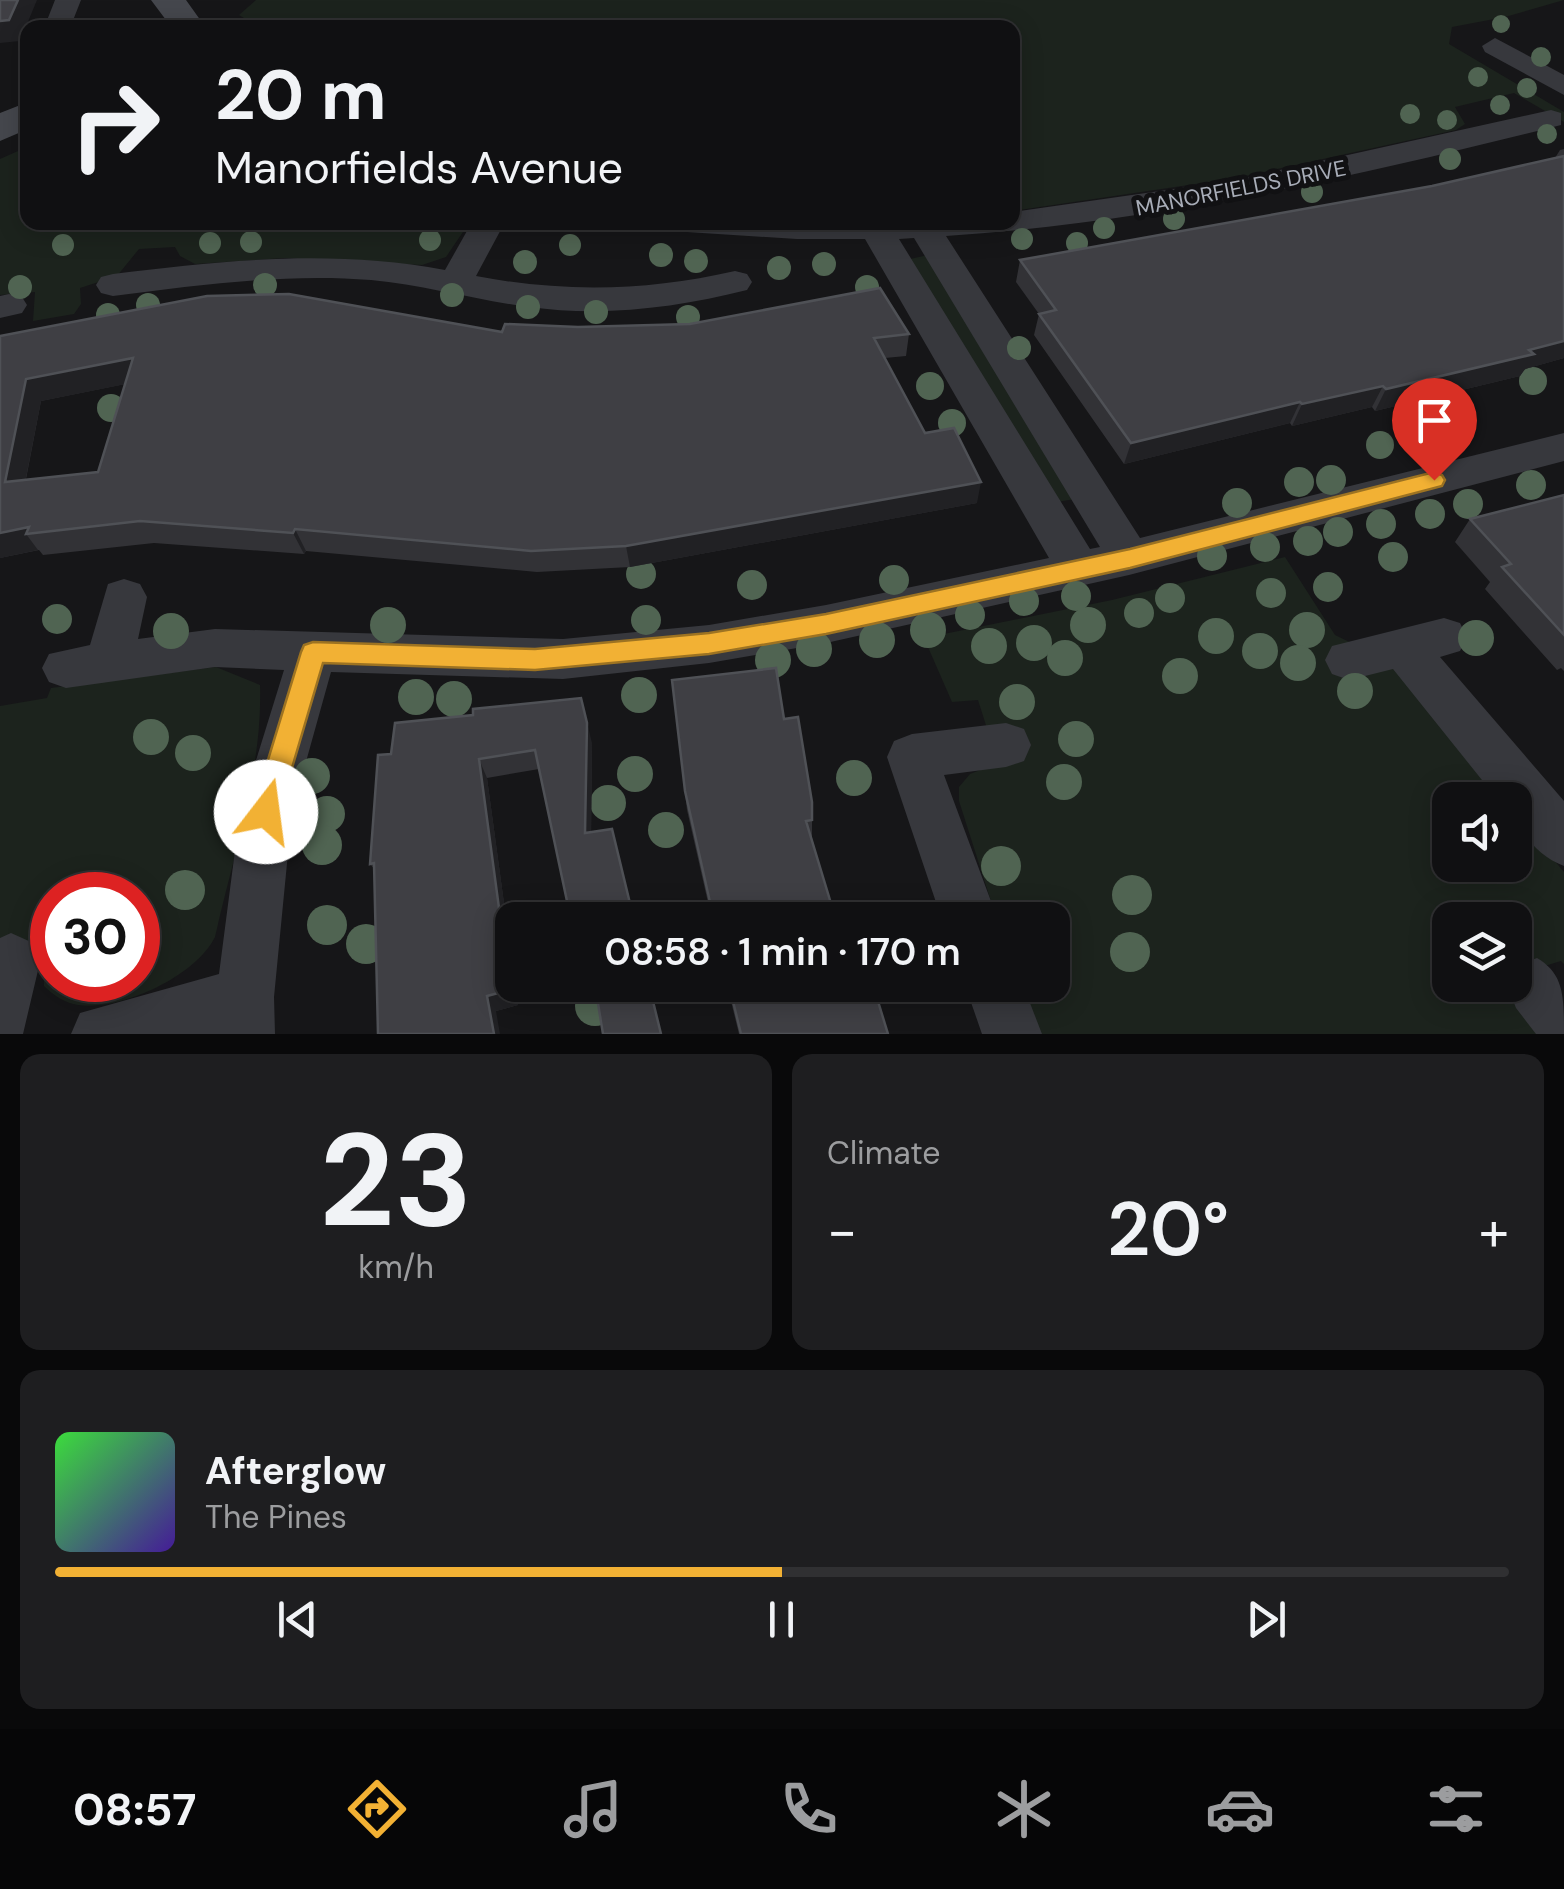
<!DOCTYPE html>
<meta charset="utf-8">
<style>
:root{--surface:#101012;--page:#1e1e20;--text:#f1f3f6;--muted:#9c9d9f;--line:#303032;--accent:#f2b134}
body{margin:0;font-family:"DM Sans",sans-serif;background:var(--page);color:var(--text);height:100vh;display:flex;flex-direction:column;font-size:38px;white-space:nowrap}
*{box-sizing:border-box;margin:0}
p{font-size:32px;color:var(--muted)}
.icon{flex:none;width:55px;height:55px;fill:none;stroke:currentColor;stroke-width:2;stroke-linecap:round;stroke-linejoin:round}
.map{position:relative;height:1034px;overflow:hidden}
.sheet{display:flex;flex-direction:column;gap:20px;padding:20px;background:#09090a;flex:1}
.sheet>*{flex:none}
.banner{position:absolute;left:20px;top:20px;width:1000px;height:210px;border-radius:20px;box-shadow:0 5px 25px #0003,0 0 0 2px var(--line);background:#101012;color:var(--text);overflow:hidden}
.fabs{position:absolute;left:1432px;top:782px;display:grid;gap:20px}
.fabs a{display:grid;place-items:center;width:100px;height:100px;border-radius:20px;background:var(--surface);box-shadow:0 5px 25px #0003,0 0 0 2px var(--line);font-size:50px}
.speed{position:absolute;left:30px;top:872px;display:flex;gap:20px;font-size:50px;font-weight:700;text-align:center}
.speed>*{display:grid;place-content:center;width:130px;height:130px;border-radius:50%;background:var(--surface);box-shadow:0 5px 25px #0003,0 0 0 2px var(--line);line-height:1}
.speed .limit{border:15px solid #d22;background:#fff;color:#111}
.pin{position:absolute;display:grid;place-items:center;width:85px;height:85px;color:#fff;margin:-102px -42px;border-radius:50% 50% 50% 0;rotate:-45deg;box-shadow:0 0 10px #0007}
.pin .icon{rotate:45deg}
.me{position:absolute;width:110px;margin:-55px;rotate:15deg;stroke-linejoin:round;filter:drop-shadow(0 0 8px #0008)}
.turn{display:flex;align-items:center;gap:35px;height:210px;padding:0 30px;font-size:45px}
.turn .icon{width:130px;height:130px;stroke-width:2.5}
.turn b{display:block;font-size:70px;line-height:85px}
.big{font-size:75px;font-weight:600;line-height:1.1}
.sheet .widget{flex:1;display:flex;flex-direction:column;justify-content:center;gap:15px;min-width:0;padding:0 35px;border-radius:20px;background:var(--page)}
.sheet .dial{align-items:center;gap:0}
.dial b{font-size:130px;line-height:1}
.song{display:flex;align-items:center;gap:30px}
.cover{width:120px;height:120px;border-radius:15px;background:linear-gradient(135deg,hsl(120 70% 55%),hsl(260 70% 35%))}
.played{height:10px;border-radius:5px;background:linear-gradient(90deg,var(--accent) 50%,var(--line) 50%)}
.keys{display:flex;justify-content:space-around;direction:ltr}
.heat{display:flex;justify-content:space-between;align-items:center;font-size:55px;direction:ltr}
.sheet .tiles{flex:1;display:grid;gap:20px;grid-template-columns:1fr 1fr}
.widget:last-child{grid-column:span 2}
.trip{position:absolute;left:495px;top:902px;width:575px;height:100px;border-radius:20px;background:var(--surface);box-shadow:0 5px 25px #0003,0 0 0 2px var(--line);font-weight:600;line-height:100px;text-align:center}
.menu{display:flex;height:160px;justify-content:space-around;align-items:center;background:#060607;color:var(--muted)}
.menu .icon{width:70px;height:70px}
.menu .current{color:var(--accent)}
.menu b{font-size:45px;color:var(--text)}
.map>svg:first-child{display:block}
.green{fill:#1c231d;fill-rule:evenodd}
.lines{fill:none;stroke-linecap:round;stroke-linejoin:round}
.street{fill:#37383d;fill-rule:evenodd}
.secondary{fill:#45474d;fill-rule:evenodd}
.tree{fill:#506452}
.wall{fill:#323236;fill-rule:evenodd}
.shaded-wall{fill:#212124}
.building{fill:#3f3f44;stroke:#4f5156;stroke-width:2.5;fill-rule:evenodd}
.route{fill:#f2b134;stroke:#9d7322;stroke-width:2.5}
.labels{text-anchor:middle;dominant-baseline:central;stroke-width:10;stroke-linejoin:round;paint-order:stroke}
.far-street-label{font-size:22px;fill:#a8adb8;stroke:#111113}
</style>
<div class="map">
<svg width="1564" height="1034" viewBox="0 0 1564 1034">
<rect width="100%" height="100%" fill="#161618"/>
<!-- green -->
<path class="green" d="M256 0H1564L1505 17 1452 27 1449 44 1564 112V122L1514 93 1455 107 1465 124 1456 130 1236 178 1013 211 1012 28H260L239 15Z
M27 147 28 222 469 223 446 257 422 265 285 258 195 264 180 256 175 247 139 249 117 276 80 288 81 304 74 314 33 321 35 292 0 295V159Z
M928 255 1075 499 1057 502 910 259Z
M1285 557 1335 635 1393 663 1503 800H1450V865H1515V814L1564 872V964L1561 961 1515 975V920H1450V985H1512L1537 1034H1040L1022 985H1052V920H997L959 801V787L970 774 998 763 978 700 952 702 924 638 1112 600Z
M216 667 260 685C263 769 233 856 215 937 196 976 121 1011 78 1005 65 1003 53 995 44 986L43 938 0 948V706L47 698 51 688ZM52 895H138V980H52Z"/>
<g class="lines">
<!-- street -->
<path class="street" d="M55 0H81L70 28H44Z
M1495 38 1564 75V95L1485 52 1482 46Z
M1551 110 1561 113V125C1358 176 1155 222 946 236L1140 538 1564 433V461L1129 575 826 643 709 663 563 679 331 672 292 812 274 997 275 1034H71L80 1013 219 974 240 812 284 670 215 667 66 688 49 682 42 668 49 654 90 645 108 584 124 579 140 584 147 597 138 639 215 629 563 639 709 625 826 605 1049 558 865 239H797L687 232 675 229 671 222H1012V212L1230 181ZM914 238 1100 547 1090 549 899 239Z
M472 222H505L476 276C564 293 648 291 735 271L747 274 752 282 747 290C676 308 602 317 529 307 476 300 424 285 371 280 285 273 199 285 113 296L101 293 96 285 101 277 113 274C225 260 333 249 445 270Z
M9 294 22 297 27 305 22 313 0 318V296Z
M1444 618 1460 623 1467 637 1460 651 1440 657 1564 801V866C1536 855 1515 830 1515 800H1498L1393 669 1349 680 1332 674 1325 660 1332 646Z
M1006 723 1024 729 1031 745 1024 761 1006 767 944 775 998 920H942L887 757 894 741 912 734Z
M11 933 31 942 40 962 23 1034H0V938Z
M1537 958C1564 974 1564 996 1564 1034H1536L1516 1008 1508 987 1515 985 1516 966Z
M965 985H1023L1042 1034H982Z"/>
<!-- secondary -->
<path class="secondary" d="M151 0H186L206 28H172Z
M28 102V129L0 141V113Z"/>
</g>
<!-- trees -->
<g class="tree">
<circle cx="1501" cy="24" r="9"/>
<circle cx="1541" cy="57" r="10"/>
<circle cx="1478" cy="77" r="10"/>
<circle cx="1527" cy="88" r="10"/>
<circle cx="1500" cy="105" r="10"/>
<circle cx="1410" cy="114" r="10"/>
<circle cx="1447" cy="120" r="10"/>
<circle cx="1547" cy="134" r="10"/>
<circle cx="1450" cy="159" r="11"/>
<circle cx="1312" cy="192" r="11"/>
<circle cx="1174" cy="219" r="11"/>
<circle cx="1104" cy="228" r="11"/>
<circle cx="1022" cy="239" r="11"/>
<circle cx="430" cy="240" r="11"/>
<circle cx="251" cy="242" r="11"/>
<circle cx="210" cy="243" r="11"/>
<circle cx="1077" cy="243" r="11"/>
<circle cx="63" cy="245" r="11"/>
<circle cx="570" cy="245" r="11"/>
<circle cx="661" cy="255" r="12"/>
<circle cx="696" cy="261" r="12"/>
<circle cx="525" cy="262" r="12"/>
<circle cx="824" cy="264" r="12"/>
<circle cx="779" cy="268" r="12"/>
<circle cx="265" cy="285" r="12"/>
<circle cx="20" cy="287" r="12"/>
<circle cx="867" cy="287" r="12"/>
<circle cx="452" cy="295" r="12"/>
<circle cx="148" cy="305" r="12"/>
<circle cx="528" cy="307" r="12"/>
<circle cx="596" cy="312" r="12"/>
<circle cx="108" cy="315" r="12"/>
<circle cx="688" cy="317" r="12"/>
<circle cx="1019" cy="348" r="12"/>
<circle cx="1533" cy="381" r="14"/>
<circle cx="930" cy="386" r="14"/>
<circle cx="111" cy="408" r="14"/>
<circle cx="952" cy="423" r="14"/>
<circle cx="1415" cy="437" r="14"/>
<circle cx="1380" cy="445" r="14"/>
<circle cx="1331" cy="480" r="15"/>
<circle cx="1299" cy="482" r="15"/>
<circle cx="1531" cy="485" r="15"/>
<circle cx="1237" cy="503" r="15"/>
<circle cx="1468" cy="504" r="15"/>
<circle cx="1430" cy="514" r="15"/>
<circle cx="1381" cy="524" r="15"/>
<circle cx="1338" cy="532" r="15"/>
<circle cx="1308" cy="541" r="15"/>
<circle cx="1265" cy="547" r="15"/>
<circle cx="1212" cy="556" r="15"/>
<circle cx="1393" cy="557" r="15"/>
<circle cx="641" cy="574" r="15"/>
<circle cx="894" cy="580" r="15"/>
<circle cx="752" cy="585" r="15"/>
<circle cx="1328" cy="587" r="15"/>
<circle cx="1271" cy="593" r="15"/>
<circle cx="1076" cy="596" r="15"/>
<circle cx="1170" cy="598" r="15"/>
<circle cx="1024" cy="601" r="15"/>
<circle cx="1139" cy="613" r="15"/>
<circle cx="970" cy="615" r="15"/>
<circle cx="57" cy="619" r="15"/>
<circle cx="646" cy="620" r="15"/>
<circle cx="388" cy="625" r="18"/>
<circle cx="1088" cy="625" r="18"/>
<circle cx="928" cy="630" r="18"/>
<circle cx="1307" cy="630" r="18"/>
<circle cx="171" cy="631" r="18"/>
<circle cx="1216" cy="636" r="18"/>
<circle cx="1476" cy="638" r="18"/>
<circle cx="877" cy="640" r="18"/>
<circle cx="1034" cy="643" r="18"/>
<circle cx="989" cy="646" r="18"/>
<circle cx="814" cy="649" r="18"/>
<circle cx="1260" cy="651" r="18"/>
<circle cx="1065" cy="658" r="18"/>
<circle cx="773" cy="660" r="18"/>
<circle cx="1298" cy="663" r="18"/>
<circle cx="1180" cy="676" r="18"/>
<circle cx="1355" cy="691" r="18"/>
<circle cx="639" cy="695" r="18"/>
<circle cx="416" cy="697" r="18"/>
<circle cx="454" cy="699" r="18"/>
<circle cx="1017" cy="702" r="18"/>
<circle cx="151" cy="737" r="18"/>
<circle cx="1076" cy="739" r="18"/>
<circle cx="193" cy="753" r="18"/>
<circle cx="635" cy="774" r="18"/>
<circle cx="312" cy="776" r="18"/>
<circle cx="854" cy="778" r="18"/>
<circle cx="1064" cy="782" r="18"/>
<circle cx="608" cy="803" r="18"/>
<circle cx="327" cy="814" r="18"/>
<circle cx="666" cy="830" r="18"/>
<circle cx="322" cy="845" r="20"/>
<circle cx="1001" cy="866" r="20"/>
<circle cx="185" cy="890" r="20"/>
<circle cx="1132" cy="895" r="20"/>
<circle cx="327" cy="925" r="20"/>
<circle cx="366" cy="944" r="20"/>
<circle cx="1130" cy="952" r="20"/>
<circle cx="595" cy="1006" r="20"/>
</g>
<!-- wall -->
<path class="wall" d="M1564 149V358L1525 369 1520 376 1375 411 1372 407 1292 426 1290 423 1124 464 1034 335 1039 314 1016 282 1020 260 1432 186 1555 158 1560 150Z
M578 327 909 334 906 356 885 358 925 433 977 503 630 567 537 572 306 551 304 554 154 543 43 555 39 550 0 558V336L502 332ZM125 384 98 472 26 479 41 401Z
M1564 495V671L1561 668 1557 670 1485 589 1490 582 1455 542 1470 519Z
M672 680 784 719 812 802V838L833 910 853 920H712L687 810Z
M592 743 591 833 634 920 539 769 487 778 512 962V985L518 1005 496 1011 370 864 378 755Z
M727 985H873L888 1034H739Z"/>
<!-- shaded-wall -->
<path class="shaded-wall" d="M18 0H37L20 41 0 43V21Z
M1564 341V358L1525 369 1520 376 1375 411 1386 389Z
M133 358 146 380 41 401 21 503 5 482 26 379Z
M1383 386 1372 407 1292 426 1302 404Z
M1300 402 1290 423 1124 464 1131 443Z
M981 482 977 503 630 567 626 546Z
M29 527 26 534 38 550 0 558V533Z
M295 529 306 551 304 554 293 533Z
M581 698 592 743 591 852 585 833Z
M479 759 487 778 512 962V985H516L518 1005 496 1011 500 1034H494L487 996Z"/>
<!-- building -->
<path class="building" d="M0 0H18L9 20 0 21Z
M1564 156V341L1529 350 1534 354 1386 389 1383 386 1302 404 1300 402 1131 443 1039 314 1056 310 1020 260 1432 186Z
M880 288 909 334 874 338 925 433 954 428 981 482 626 546 531 551 295 529 293 533 140 521 26 534 29 527 0 533V336L207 296 289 294 502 332 505 324 578 327 690 324ZM133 358 98 472 5 482 26 379Z
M1564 495V635L1502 567 1511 564 1470 519Z
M776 668 784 719 798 717 812 802V820L806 821 833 910 848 906 853 920H714L685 791 672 680Z
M581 698 587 723 585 833 612 829 634 920H571L535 750 479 759 510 990 487 996 494 1034H378L374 863 370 864 378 755 391 754 395 723 473 715V709Z
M595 985H649L661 1034H603Z
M729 985H873L888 1034H741Z"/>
<!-- route -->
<path class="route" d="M1434 472 1442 475 1445 480 1442 486 1130 568 826 634 709 654 535 670 323 663 276 822 266 825 256 822 252 812 301 652 304 645 313 642 535 649 709 633 826 614 1130 549Z"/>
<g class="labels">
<!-- far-street labels -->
<g class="far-street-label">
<text transform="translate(1241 188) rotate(-11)">MANORFIELDS DRIVE</text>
</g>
</g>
</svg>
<div class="fabs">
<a><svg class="icon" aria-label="sound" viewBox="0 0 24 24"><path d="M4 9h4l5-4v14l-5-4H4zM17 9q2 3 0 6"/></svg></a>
<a><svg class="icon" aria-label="layers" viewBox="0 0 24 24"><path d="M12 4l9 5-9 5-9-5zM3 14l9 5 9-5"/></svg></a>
</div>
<div class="speed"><div class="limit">30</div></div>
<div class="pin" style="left:1434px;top:480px;background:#d93025"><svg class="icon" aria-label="arrive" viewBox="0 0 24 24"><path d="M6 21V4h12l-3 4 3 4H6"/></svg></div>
<svg class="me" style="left:266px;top:812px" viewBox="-20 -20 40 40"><circle r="19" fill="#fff"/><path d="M0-13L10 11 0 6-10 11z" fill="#f2b134"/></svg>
<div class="trip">08:58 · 1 min · 170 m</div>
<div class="banner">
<div class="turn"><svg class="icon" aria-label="right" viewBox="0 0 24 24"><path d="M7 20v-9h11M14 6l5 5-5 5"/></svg><div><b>20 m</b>Manorfields Avenue</div></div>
</div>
</div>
<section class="sheet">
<div class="tiles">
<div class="widget dial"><b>23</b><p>km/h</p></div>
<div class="widget"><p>Climate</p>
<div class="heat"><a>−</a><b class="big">20°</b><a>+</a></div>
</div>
<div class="widget">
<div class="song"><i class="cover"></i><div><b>Afterglow</b><p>The Pines</p></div></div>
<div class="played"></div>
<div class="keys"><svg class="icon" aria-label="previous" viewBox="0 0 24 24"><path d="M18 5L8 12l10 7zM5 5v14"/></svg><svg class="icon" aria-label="pause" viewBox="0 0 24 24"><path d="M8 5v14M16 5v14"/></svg><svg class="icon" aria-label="next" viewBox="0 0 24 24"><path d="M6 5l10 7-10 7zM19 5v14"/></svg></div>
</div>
</div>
</section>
<nav class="menu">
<b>08:57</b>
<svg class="icon current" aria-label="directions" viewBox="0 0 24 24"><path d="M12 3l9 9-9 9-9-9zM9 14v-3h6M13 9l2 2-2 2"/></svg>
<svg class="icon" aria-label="music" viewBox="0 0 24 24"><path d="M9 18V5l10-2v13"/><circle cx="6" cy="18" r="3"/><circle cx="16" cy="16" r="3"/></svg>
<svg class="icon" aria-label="phone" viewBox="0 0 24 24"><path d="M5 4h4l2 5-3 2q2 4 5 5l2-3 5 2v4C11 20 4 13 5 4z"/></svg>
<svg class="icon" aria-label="climate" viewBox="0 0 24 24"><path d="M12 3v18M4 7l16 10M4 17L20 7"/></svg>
<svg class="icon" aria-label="car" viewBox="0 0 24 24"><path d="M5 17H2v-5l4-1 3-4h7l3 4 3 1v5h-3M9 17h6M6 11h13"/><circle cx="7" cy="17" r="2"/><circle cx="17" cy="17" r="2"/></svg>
<svg class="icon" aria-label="filters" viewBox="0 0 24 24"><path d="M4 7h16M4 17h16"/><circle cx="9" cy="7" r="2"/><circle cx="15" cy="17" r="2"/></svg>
</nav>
